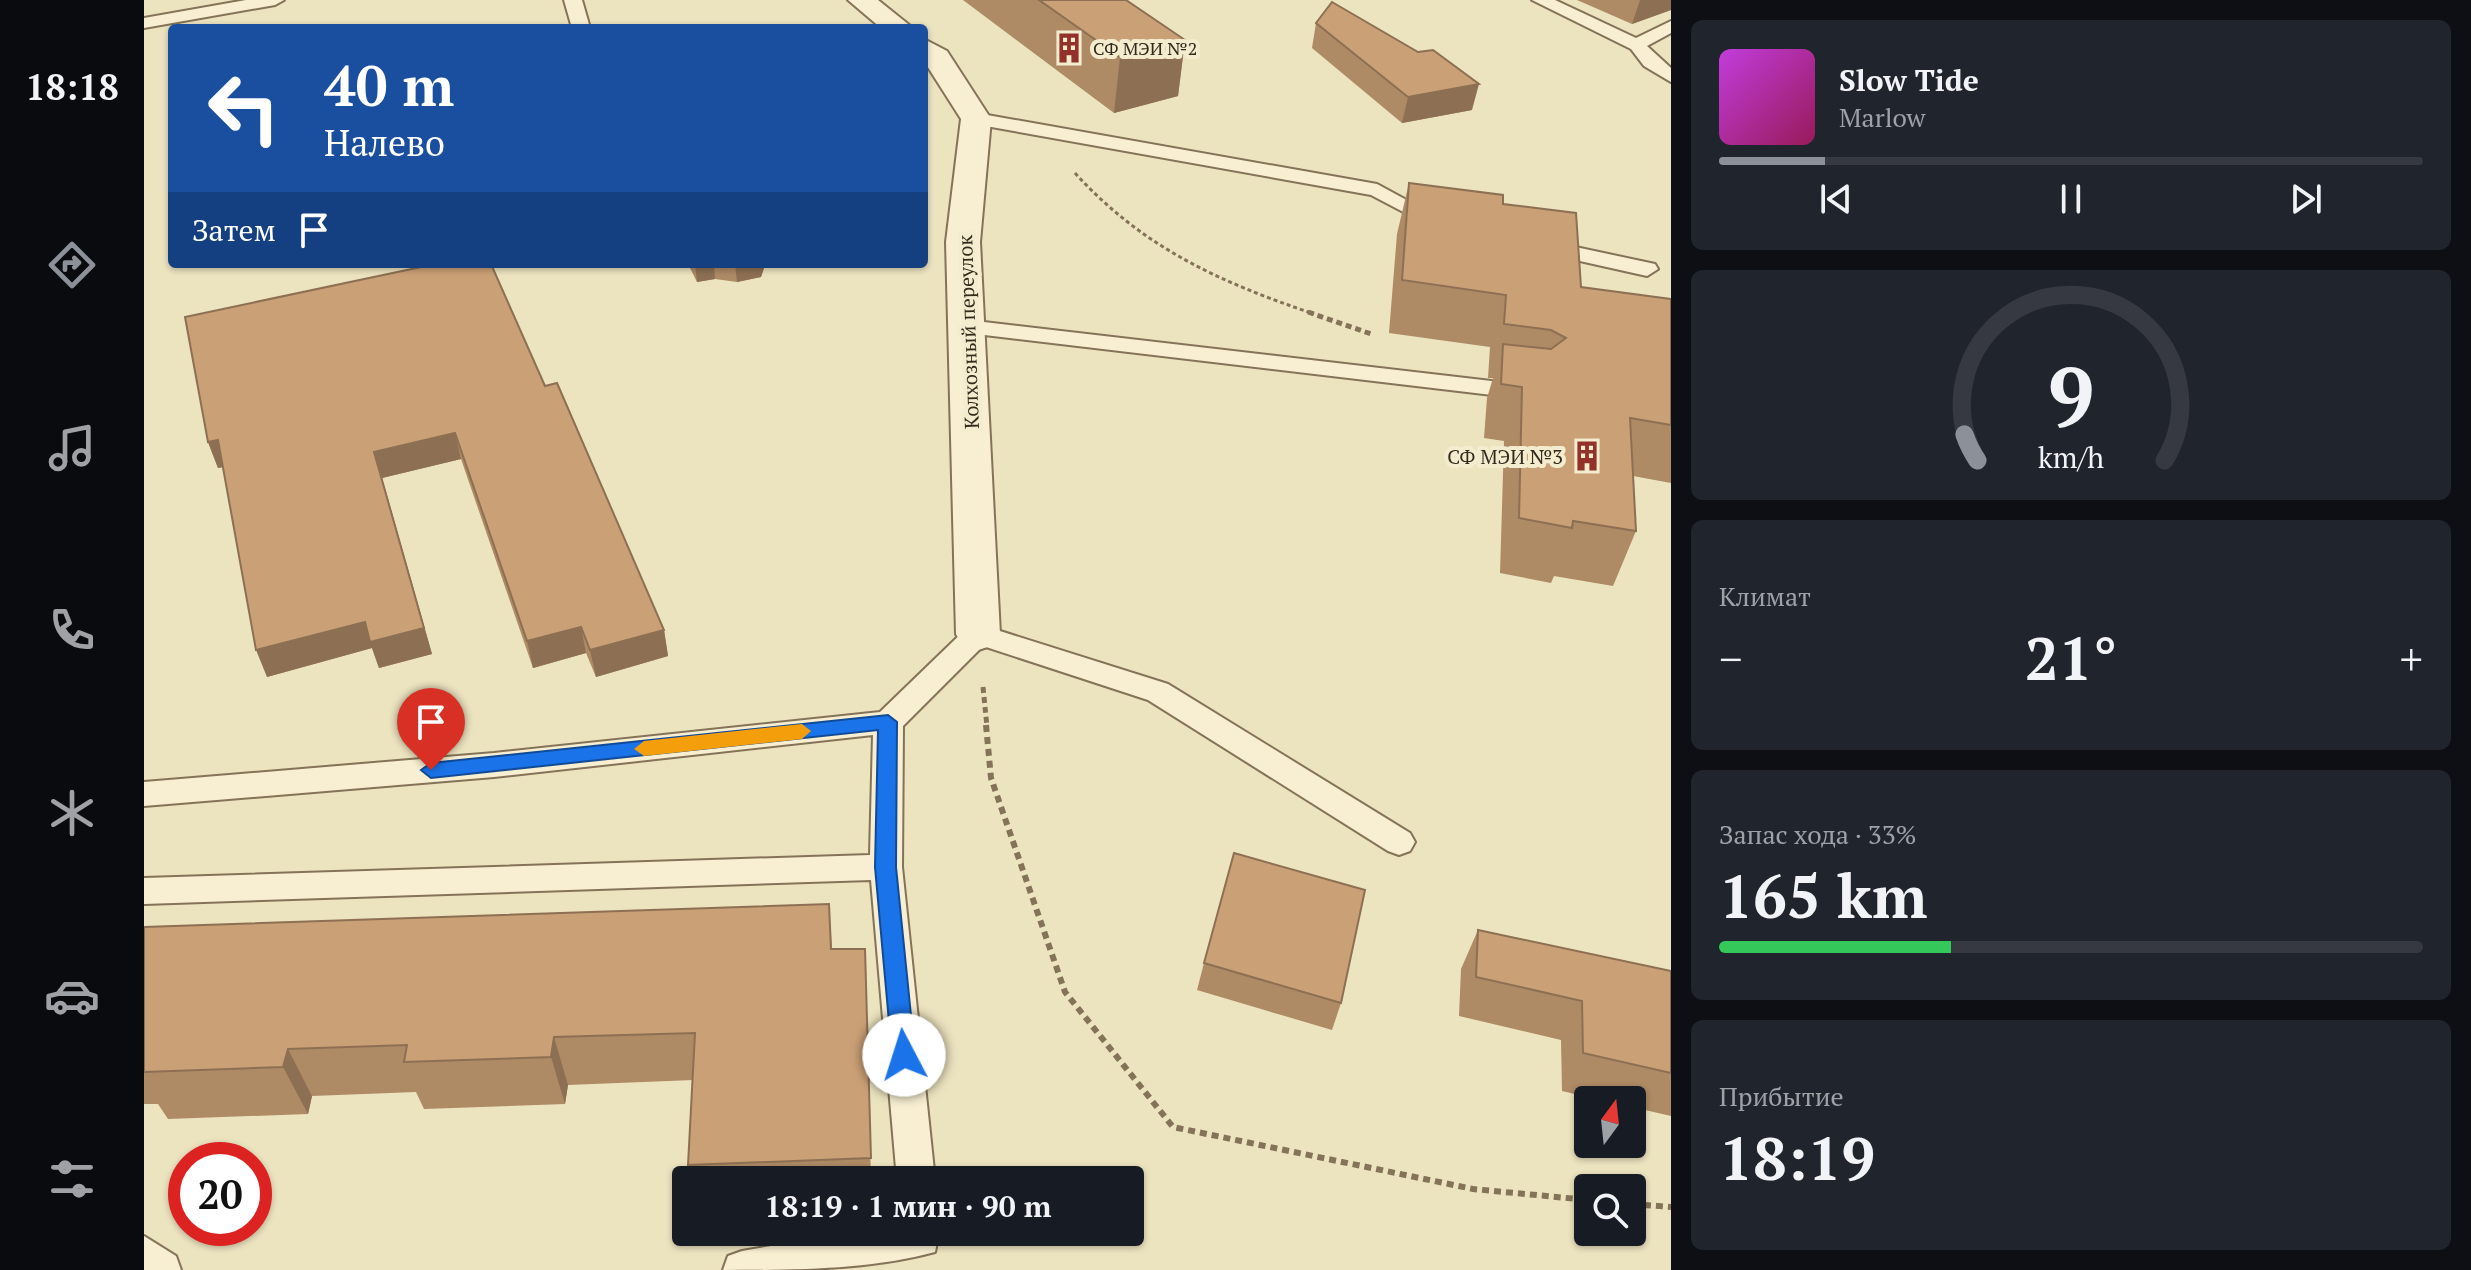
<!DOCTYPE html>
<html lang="ru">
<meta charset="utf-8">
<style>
:root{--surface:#171b24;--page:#20242c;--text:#f1f3f6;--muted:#9ea1a6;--line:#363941;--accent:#8c9099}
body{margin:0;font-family:"PT Serif",serif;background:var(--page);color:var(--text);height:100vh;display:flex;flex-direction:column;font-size:30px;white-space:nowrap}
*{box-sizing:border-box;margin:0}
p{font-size:26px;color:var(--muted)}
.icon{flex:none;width:44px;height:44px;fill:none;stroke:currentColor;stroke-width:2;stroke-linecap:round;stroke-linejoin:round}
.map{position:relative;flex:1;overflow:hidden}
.side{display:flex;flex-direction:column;gap:20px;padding:20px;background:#0d0f14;width:800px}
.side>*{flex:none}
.guide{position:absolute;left:24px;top:24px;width:760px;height:244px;border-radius:8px;box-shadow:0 2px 6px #0004;background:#1a4fa0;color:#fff;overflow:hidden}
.needle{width:52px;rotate:15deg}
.buttons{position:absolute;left:1430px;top:1086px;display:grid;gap:16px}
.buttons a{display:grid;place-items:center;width:72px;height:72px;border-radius:8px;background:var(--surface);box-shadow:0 2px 6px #0004;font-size:40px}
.speed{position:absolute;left:24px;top:1142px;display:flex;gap:16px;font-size:40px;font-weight:700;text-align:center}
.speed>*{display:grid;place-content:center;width:104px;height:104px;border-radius:50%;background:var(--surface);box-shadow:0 2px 6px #0004;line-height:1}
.speed .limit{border:12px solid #d22;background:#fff;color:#111}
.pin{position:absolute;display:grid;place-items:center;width:68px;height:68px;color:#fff;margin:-82px -34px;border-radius:50% 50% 50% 0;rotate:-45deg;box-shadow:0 0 8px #0007}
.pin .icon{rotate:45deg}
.me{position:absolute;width:88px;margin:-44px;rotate:355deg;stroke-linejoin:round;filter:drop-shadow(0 0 6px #0008)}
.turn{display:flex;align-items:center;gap:28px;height:168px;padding:0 24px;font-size:36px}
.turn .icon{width:104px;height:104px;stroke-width:2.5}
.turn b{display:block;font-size:56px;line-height:68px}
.then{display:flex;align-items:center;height:76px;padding:0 24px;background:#0003;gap:16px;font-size:30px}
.big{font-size:60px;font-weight:600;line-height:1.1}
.side .widget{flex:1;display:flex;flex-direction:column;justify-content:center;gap:12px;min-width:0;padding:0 28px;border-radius:12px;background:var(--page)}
.side .dial{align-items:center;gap:0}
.dial svg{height:208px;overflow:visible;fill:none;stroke:var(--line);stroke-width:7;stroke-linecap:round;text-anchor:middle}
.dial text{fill:var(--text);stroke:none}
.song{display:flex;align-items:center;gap:24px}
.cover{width:96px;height:96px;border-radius:12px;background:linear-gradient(135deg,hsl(290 70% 55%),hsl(330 70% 35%))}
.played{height:8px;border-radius:4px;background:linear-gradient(90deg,var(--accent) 15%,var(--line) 15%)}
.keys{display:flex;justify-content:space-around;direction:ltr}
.heat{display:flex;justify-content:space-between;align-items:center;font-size:44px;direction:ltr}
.charge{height:12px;border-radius:6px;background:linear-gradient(90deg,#34c759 33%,var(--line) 0)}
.trip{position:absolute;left:528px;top:1166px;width:472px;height:80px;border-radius:8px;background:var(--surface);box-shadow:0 2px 6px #0004;font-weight:600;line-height:80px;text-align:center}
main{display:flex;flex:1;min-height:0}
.dock{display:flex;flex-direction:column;width:144px;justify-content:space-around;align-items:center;background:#090b0e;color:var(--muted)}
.dock .icon{width:56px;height:56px}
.dock .on{color:var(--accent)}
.dock b{font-size:36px;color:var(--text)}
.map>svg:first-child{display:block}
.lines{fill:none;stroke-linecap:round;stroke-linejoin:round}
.lane-casing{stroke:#847358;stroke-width:4}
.street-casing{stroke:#847358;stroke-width:4}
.path-far2{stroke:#847358;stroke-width:3;stroke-dasharray:4 3;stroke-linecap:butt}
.path-far1{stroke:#847358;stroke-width:5;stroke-dasharray:6 4;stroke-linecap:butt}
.path{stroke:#847358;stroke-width:6;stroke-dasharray:7 5;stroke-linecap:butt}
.lane{fill:#f8efd2;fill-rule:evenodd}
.street{fill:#f8efd2;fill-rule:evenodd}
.wall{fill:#ae8a65}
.shaded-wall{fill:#8d7053}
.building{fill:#caa076;stroke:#8d7053;stroke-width:2}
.route{fill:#1a73e8;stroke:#114b97;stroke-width:2}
.slow{fill:#f59e0b}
.labels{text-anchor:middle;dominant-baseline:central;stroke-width:8;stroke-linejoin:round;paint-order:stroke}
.far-poi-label{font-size:18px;fill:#342a1c;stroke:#f4eccf;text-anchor:start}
.street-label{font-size:20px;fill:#342a1c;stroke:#f4eccf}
.poi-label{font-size:20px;fill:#342a1c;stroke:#f4eccf;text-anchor:end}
</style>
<main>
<nav class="dock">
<b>18:18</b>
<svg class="icon on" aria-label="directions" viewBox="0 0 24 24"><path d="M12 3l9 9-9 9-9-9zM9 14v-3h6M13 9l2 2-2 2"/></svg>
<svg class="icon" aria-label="music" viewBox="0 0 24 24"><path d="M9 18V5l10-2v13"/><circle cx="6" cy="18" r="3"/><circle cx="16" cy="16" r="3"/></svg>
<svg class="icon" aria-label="phone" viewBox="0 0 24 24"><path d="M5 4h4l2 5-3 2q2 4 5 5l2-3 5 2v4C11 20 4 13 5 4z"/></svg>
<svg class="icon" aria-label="climate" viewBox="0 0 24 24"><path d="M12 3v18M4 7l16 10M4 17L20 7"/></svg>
<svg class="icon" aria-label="car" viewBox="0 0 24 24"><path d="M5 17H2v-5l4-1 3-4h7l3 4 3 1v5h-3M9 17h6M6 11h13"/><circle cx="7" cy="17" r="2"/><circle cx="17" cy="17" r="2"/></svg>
<svg class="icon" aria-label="filters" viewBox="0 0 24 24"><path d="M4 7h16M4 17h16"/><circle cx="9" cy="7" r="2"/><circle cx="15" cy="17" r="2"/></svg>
</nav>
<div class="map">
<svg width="1527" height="1270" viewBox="0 0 1527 1270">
<rect width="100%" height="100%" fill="#ece3bf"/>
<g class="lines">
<!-- lane casing -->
<g class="lane-casing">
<path id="lane" d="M102 0H140L131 5 0 28V18Z
M420 0H438L446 28H428Z
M1388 0H1411L1492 38 1527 21V33L1503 46 1527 68V82L1500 66 1487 49Z
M832 113 1233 184 1303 222 1300 226H1286L1227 195 825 123V115Z
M1399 240 1511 264 1514 269 1503 276 1391 251 1388 246 1391 241Z
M823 320 1382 385 1394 392 1382 399 815 332 812 327 815 322Z
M834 624 1024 684 1266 833 1271 842 1266 851 1255 855 1244 851 1004 700 839 646 759 726 758 867 791 1180H753L727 880 0 904V878L726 855 729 735 350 777 0 806V782L350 753 736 712 824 627Z
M709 1232H795L791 1252C725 1270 648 1270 579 1270L584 1256 598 1251Z
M0 1236 32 1256 37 1270H0Z"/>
</g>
<!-- street casing -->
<g class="street-casing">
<path id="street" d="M704 0H734L769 28H737Z
M780 39 803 51 847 119 836 242 856 634 850 645 834 650 818 645 812 634 802 242 817 119 780 61Z"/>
</g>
<!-- path-far2 -->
<path class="path-far2" d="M931 173C999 248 1076 282 1170 314"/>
<!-- path-far1 -->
<path class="path-far1" d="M1164 312 1230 335
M839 687 843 727"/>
<!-- path -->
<path class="path" d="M842 725 847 778 921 992 1029 1127 1329 1189 1444 1200
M1488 1204 1527 1207"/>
<!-- lane -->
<use href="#lane" class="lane"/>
<!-- street -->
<use href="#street" class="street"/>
</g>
<!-- wall -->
<path class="wall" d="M819 0H982L1041 40 1034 96 970 113Z
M1433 0H1527V10L1488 24Z
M1172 23 1328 110 1258 123 1168 48Z
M1265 183 1359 204 1437 287 1527 299V483L1489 476 1492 531 1469 586 1410 576 1407 583 1356 573 1360 441 1340 438 1343 398 1349 378H1344L1346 347 1245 333 1253 234Z
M544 264H635L620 268 617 277 593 282 571 279 553 282Z
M401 386 520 630 524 656 452 677 442 653 389 668 317 459 238 478 288 654 235 668 228 648 123 677 79 467 74 468 64 442Z
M685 904 688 949H721L727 1180H547L544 1165 549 1080 424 1085 421 1104 280 1109 272 1092 168 1096 164 1114 24 1119 14 1104H0V927Z
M1334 930 1527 971V1116L1488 1107V1100H1456L1418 1091 1417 1040 1315 1016 1317 969Z
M1060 963 1197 1003 1188 1030 1053 990Z"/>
<!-- shaded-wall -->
<path class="shaded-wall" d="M1496 0H1527V10L1488 24Z
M1041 40 1034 96 970 113 976 57Z
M1335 84 1328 110 1258 123 1264 97Z
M551 264H570L571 279 553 282Z
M591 264H635L620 268 617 277 593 282Z
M311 433 317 459 238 478 288 654 235 668 228 648 123 677 112 650 230 452Z
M74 440 84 466 74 468 64 442Z
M437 627 442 653 389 668 383 641Z
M520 630 524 656 452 677 446 650Z
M410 1037 424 1085 421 1104 407 1057Z
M144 1049 168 1096 164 1114 139 1067Z"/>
<!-- building -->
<path class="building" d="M895 0H982L1041 40 976 57Z
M1188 2 1274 52 1289 50 1335 84 1264 97 1172 23Z
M1265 183 1359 195V204L1432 213 1437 287 1527 299V425L1486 418 1492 531 1429 521 1428 528 1375 518 1378 387 1357 384 1359 344 1407 349 1422 338 1407 330 1360 324 1362 295 1258 280Z
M291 264H347L401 386 413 383 520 630 446 650 437 627 383 641 311 433 230 452 280 628 226 642 221 622 112 650 74 440 64 442 41 317Z
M1090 853 1221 890 1197 1003 1060 963Z
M685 904 687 949H721L727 1158 544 1165 551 1033 410 1037 407 1057 260 1062 263 1045 144 1049 139 1067 0 1072V927Z
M1334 930 1527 971V1073L1439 1053 1438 1001 1332 977Z"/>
<!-- route -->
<path class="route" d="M744 715 753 722 752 867 771 1055 768 1062 760 1065 751 1062 748 1055 731 867 734 730 287 778 277 770 287 763Z"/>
<!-- slow -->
<path class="slow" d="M658 724 667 731 658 739 500 756 490 749 500 741Z"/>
<!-- icons -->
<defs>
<g id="building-bare" transform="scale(2.4)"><path d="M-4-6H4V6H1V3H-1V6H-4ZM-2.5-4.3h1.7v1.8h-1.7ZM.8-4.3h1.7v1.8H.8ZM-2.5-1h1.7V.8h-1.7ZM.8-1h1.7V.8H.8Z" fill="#92322a" stroke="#f4eccf" stroke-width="2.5" paint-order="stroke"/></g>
</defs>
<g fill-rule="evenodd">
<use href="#building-bare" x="925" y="48"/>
<use href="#building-bare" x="1443" y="456"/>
</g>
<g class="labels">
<!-- far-poi labels -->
<g class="far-poi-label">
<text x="949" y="48">СФ МЭИ №2</text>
</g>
<!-- street labels -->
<g class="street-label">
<text transform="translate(824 332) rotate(-92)">Колхозный переулок</text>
</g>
<!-- poi labels -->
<g class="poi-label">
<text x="1419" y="456">СФ МЭИ №3</text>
</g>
</g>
</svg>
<div class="buttons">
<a><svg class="needle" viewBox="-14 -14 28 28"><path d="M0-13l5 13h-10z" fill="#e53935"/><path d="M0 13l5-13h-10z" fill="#9ea1a6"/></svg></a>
<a><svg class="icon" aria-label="search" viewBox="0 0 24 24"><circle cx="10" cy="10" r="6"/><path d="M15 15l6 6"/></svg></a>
</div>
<div class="speed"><div class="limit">20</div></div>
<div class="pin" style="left:287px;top:770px;background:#d93025"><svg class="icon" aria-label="arrive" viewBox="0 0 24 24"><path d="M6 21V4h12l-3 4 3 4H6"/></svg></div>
<svg class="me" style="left:760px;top:1055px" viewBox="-20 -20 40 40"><circle r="19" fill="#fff"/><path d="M0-13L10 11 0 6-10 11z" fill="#1a73e8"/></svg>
<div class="trip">18:19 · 1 мин · 90 m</div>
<div class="guide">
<div class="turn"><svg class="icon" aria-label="left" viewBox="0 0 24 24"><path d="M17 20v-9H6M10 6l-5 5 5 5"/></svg><div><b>40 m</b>Налево</div></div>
<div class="then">Затем<svg class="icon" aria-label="arrive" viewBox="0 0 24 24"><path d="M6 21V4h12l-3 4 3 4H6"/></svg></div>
</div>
</div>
<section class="side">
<div class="widget">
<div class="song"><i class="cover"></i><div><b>Slow Tide</b><p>Marlow</p></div></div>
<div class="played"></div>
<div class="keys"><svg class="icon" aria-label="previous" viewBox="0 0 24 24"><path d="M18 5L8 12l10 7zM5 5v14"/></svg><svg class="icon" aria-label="pause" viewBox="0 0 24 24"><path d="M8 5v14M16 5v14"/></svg><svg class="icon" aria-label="next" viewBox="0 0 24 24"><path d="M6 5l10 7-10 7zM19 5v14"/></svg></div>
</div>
<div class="widget dial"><svg viewBox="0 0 100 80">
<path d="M14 69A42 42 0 1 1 86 69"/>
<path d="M14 69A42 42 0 0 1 9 59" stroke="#8c9099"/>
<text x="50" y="56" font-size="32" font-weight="700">9</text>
<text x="50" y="72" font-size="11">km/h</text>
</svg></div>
<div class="widget"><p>Климат</p>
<div class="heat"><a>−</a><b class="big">21°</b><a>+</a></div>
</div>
<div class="widget"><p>Запас хода · 33%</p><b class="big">165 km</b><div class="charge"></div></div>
<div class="widget"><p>Прибытие</p><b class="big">18:19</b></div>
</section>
</main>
